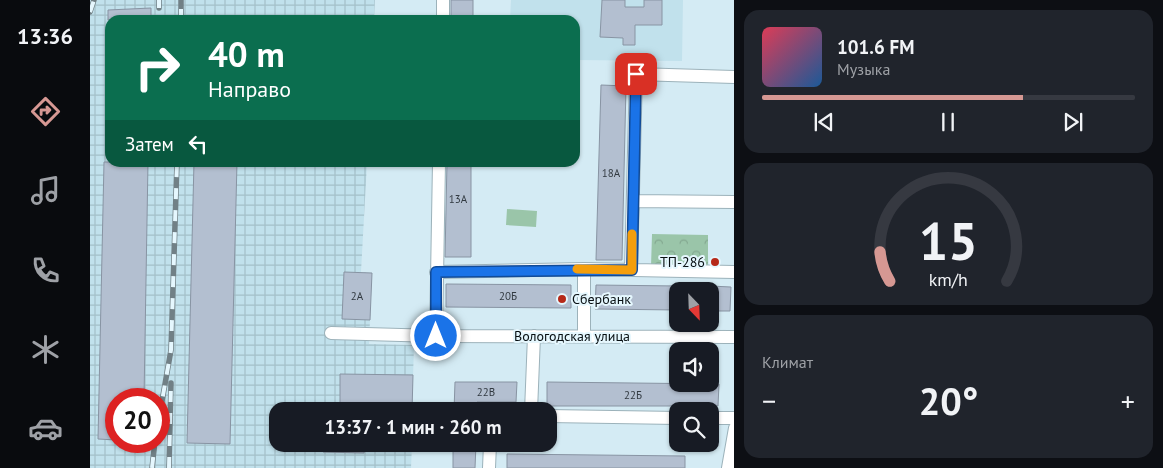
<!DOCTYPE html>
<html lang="ru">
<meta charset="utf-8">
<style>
:root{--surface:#171b24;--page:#20242c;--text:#f1f3f6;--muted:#9ea1a6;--line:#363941;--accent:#d69893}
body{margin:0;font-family:"PT Sans",sans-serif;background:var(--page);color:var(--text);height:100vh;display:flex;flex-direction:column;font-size:19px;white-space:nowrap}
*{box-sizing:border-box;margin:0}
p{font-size:16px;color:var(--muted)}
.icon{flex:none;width:28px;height:28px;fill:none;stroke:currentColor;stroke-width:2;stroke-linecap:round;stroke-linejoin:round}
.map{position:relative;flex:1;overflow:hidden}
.drawer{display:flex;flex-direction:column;gap:10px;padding:10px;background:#0d0f14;width:429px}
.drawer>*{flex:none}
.hud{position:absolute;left:15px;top:15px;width:475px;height:152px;border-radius:15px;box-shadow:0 1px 4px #0004;background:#0b6e4f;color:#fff;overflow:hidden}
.needle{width:32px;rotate:157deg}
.tools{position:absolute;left:579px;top:282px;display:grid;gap:10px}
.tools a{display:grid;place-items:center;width:50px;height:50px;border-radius:10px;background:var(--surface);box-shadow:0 1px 4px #0004;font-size:25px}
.speed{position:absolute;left:15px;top:388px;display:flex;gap:10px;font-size:25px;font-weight:700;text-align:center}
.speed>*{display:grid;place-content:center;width:65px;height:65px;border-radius:50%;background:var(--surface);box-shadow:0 1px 4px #0004;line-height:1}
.speed .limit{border:8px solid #d22;background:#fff;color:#111}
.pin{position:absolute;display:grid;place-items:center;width:42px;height:42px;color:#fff;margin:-21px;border-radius:10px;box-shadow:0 2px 8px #0006}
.me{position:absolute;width:55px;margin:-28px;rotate:0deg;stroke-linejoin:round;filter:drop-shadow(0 0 4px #0008)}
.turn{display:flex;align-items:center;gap:18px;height:105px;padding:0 20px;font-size:22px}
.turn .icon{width:65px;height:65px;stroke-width:2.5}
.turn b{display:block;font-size:35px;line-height:42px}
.then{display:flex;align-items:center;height:48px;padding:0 20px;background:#0003;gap:10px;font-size:19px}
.big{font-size:38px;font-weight:700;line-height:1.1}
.drawer .tile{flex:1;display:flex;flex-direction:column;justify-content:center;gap:8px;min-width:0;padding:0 18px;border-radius:15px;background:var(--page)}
.drawer .dial{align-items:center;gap:0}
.dial svg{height:130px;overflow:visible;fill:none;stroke:var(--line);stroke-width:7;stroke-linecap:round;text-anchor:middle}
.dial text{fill:var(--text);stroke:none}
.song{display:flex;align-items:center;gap:15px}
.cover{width:60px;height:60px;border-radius:8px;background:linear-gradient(135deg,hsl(350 70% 55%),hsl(210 70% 35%))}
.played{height:5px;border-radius:2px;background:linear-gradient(90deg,var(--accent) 70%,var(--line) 70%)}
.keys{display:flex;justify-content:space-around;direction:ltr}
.heat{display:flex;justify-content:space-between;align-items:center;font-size:28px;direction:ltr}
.trip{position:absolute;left:179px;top:402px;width:288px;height:50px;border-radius:15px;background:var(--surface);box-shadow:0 1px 4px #0004;font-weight:700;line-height:50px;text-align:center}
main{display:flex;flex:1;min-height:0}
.tab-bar{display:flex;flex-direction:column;width:90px;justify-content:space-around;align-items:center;background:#090b0e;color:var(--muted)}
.tab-bar .icon{width:35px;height:35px}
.tab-bar .current{color:var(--accent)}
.tab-bar b{font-size:22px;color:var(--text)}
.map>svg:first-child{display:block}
.built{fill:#c1e1ec}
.industrial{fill:url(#industrial-grid);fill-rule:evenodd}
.grass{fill:#9ac5a9}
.forest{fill:url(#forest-crowns)}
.building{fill:#b3bfd0;stroke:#8894a3}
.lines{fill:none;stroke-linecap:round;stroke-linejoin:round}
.minor-casing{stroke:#9cb2ba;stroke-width:14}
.minor{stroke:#fff;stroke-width:12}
.rail-casing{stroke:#718086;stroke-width:5.5}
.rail{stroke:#e5f7fe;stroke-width:4;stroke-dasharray:11;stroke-linecap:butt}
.route-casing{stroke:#114b97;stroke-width:12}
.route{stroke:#1a73e8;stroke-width:9}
.slow{stroke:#f59e0b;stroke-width:9}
.poi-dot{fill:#b62919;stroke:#e5f7fe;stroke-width:2}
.labels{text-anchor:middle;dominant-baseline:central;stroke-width:4;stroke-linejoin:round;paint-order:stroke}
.number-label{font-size:11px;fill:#323a41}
.poi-label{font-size:14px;fill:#070e11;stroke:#e5f7fe;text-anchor:end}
.street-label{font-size:14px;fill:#070e11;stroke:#e5f7fe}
</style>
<main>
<nav class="tab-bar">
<b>13:36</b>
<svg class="icon current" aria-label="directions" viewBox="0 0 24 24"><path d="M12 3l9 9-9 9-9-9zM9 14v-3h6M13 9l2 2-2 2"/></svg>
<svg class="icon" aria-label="music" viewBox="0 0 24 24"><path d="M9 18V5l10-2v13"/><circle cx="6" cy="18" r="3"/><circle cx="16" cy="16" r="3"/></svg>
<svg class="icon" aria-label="phone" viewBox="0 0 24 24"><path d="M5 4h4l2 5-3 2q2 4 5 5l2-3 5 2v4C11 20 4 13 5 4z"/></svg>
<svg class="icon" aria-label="climate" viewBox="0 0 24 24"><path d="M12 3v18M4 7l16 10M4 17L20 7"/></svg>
<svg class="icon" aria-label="car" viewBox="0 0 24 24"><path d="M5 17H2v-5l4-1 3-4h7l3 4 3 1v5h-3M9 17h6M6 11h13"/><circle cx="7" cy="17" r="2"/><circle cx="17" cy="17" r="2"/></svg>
</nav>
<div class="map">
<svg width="645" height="468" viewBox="0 0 645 468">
<defs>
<pattern id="industrial-grid" width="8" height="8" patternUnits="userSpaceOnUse" patternTransform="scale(1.25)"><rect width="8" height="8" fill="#c1e1ec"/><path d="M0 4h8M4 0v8" fill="none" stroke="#a4c0c9"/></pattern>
<pattern id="forest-crowns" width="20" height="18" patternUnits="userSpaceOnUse" patternTransform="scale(1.25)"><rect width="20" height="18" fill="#9ac5a9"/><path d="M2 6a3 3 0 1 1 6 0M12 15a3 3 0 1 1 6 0" fill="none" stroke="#83a890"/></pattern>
</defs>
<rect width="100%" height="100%" fill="#d4ebf4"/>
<!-- built -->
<path class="built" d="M421 0H593L592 61 485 60V20H420Z"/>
<!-- industrial -->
<path class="industrial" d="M0 0H285L284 20H20V162L277 163 271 272 282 273 279 344 324 345 322 411H188V444H322L321 468H0ZM26 399H69V441H26Z"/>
<!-- grass -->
<path class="grass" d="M417 209 447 211 446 227 416 225Z"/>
<!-- forest -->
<path class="forest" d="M562 234 618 235V266H561Z"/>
<!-- building -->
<path class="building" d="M361 0H383V20H361Z
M512 0H535V7H554V0H572V25H545V45H533V38L510 37Z
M61 8V20H18V10Z
M511 85 536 86 532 260H506Z
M14 162H58L54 399H26V440L8 439Z
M104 162H147L140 444 97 443Z
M357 162H381V257H355Z
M254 272 282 273 280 320 252 319Z
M356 284 481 285V308L356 307Z
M506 285 588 286V310L505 309Z
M620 286 641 287 640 311H620Z
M250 374 323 375 322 411H250Z
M365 382H427L426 402H387V411H364Z
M457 382 629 384 628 406H457Z
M233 444H275L274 453 233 452Z
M363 444H386L385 468H363Z
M417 454 595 456V468H417Z"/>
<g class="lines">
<!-- minor casing -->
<g class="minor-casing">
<path id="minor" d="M353 20V0
M543 201 645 202
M541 270 546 74 645 77
M346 272 494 269 645 272
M241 333 346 336 645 337
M494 335V269
M346 336 349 162
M441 411 444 336
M458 416 588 418
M620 418H645
M399 468 400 444
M638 468 645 428"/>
</g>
<!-- minor -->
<use href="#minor" class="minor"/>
<!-- rail casing -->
<g class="rail-casing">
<path id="rail" d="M69 8V0
M0 12 4 0
M91 20V0
M69 418 81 350 87 162
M62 468 65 441
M79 468 81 383"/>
</g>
<!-- rail -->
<use href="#rail" class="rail"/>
</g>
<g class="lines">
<!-- route casing -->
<g class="route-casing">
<path id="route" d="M346 336V272L542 270 546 74"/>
</g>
<!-- route -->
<use href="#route" class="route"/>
<!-- slow -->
<path class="slow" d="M487 269 542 270V234"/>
</g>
<!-- markers -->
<g class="poi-dot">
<circle cx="625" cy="262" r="5"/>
<circle cx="472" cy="299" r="5"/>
</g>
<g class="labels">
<!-- number labels -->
<g class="number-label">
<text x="521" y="173">18А</text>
<text x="368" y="199">13А</text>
<text x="267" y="296">2А</text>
<text x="418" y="296">20Б</text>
<text x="396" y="392">22В</text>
<text x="543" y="395">22Б</text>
</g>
<!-- poi labels -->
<g class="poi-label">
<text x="615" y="262">ТП-286</text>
<text x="482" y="299" text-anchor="start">Сбербанк</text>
</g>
<!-- street labels -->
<g class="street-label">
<text x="482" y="336">Вологодская улица</text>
</g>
</g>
</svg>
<div class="tools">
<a><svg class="needle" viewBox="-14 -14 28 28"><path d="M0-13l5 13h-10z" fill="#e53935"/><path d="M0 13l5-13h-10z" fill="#9ea1a6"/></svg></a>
<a><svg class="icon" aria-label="sound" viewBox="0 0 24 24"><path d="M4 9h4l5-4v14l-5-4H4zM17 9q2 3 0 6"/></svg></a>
<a><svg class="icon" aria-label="search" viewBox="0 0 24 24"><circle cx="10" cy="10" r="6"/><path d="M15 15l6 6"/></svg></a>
</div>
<div class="speed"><div class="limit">20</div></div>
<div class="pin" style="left:546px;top:74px;background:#d93025"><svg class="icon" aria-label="arrive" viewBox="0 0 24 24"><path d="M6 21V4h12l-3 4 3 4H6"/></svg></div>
<svg class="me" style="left:346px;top:336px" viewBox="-20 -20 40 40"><circle r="17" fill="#1a73e8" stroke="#fff" stroke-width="3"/><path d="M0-11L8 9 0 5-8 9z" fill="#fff"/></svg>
<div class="trip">13:37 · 1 мин · 260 m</div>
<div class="hud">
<div class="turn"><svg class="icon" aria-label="right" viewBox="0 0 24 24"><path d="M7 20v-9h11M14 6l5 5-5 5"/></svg><div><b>40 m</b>Направо</div></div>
<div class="then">Затем<svg class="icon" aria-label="left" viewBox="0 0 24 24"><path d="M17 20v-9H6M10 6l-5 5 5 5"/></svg></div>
</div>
</div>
<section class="drawer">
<div class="tile">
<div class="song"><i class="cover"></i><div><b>101.6 FM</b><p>Музыка</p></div></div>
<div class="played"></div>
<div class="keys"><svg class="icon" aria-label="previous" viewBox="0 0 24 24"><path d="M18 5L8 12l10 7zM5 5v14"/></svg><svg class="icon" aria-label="pause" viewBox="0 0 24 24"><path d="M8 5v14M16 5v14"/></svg><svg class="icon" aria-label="next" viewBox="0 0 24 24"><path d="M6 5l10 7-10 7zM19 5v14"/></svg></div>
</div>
<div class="tile dial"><svg viewBox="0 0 100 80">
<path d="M14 69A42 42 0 1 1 86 69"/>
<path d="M14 69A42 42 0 0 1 8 51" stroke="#d69893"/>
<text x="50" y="56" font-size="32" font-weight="700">15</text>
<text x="50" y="72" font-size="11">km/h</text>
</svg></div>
<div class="tile"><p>Климат</p>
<div class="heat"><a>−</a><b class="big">20°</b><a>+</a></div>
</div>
</section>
</main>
